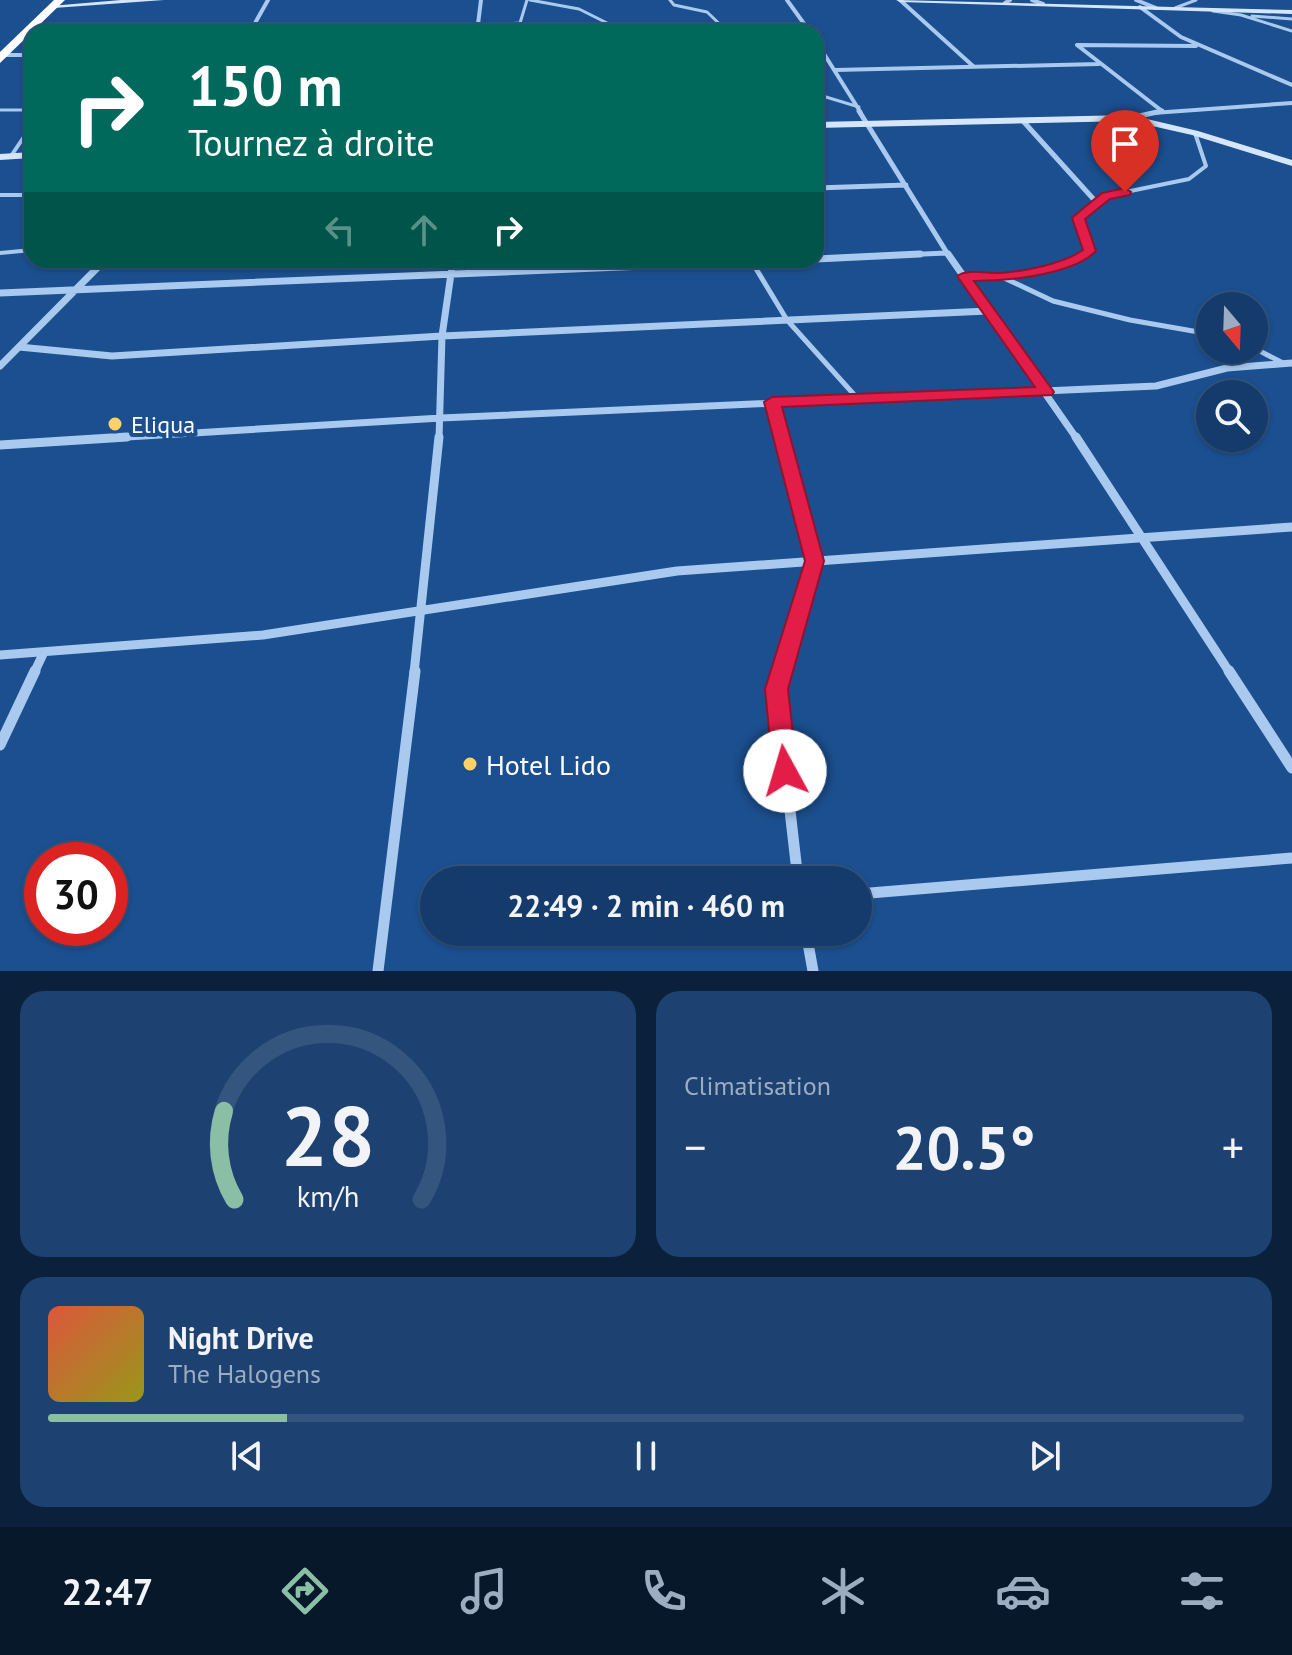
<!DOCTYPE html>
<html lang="fr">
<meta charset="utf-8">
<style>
:root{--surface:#143b6b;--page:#1d4271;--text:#f1f3f6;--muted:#9dadc1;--line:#33557e;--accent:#8abfa5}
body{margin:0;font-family:"PT Sans",sans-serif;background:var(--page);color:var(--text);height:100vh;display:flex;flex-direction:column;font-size:30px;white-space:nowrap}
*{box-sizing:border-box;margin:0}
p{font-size:26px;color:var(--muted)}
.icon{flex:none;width:44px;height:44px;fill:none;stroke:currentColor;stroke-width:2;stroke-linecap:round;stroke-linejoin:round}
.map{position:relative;height:971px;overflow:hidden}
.drawer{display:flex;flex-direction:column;gap:20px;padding:20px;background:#0b203b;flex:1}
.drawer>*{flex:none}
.top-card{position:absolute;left:24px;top:24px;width:800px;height:244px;border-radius:24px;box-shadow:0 2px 6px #0004,0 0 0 2px var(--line);background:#00695c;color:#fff;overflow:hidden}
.needle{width:52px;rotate:161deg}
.tools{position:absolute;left:1196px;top:292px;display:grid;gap:16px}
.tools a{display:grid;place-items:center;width:72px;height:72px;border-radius:50%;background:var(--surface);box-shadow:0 2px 6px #0004,0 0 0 2px var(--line);font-size:40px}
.speed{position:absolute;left:24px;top:842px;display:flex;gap:16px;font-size:40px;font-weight:700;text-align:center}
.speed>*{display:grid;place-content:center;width:104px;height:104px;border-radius:50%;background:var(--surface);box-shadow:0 2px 6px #0004,0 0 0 2px var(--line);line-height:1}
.speed .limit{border:12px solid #d22;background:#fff;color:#111}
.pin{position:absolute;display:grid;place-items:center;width:68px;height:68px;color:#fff;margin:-82px -34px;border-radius:50% 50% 50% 0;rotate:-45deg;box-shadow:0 0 8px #0007}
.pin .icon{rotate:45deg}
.me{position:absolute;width:88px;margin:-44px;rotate:354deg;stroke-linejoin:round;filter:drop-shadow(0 0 6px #0008)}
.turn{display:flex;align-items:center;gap:28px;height:168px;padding:0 32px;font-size:36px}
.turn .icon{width:104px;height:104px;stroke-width:2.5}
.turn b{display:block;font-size:56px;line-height:68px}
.lanes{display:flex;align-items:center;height:76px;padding:0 32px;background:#0003;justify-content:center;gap:40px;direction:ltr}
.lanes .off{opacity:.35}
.big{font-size:60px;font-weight:600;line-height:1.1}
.drawer .widget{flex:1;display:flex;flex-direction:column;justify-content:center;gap:12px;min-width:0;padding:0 28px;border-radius:24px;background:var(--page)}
.drawer .dial{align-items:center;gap:0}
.dial svg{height:208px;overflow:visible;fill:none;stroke:var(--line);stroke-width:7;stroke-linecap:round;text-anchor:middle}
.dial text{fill:var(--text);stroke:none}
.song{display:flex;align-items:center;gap:24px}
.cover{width:96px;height:96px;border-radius:12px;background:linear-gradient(135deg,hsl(10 70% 55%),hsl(60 70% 35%))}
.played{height:8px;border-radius:4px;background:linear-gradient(90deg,var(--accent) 20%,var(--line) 20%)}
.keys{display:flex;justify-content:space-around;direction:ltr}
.heat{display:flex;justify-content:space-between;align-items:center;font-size:44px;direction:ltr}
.drawer .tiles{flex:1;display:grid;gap:20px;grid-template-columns:1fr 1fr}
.widget:last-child{grid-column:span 2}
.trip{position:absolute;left:420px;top:866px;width:452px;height:80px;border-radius:40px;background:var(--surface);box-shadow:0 2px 6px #0004,0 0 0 2px var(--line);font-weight:600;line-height:80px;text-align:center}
.tab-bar{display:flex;height:128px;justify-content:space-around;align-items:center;background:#08182b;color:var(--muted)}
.tab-bar .icon{width:56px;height:56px}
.tab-bar .selected{color:var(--accent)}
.tab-bar b{font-size:36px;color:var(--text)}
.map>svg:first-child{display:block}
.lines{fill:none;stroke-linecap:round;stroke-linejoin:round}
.lane-far2{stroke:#a9c9ee;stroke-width:3}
.lane-far1{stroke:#a9c9ee;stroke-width:4}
.lane{stroke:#a9c9ee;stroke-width:5}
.street-far4{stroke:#a9c9ee;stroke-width:4}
.street-far3{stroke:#a9c9ee;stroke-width:5}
.street-far2{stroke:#a9c9ee;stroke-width:7}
.street-far1{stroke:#a9c9ee;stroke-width:9}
.street{stroke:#a9c9ee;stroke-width:11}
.secondary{fill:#d6e6fa;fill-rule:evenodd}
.highway{fill:#fff;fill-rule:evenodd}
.route{fill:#e11d48;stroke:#92132f;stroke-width:2}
.poi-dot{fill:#ffd166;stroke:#1b4f8f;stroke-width:3}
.labels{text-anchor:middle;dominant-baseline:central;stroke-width:8;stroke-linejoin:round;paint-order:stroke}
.poi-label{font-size:24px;fill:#fff;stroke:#1b4f8f;text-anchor:start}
.near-poi-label{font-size:28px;fill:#fff;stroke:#1b4f8f;text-anchor:start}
</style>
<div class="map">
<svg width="1292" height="971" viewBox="0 0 1292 971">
<rect width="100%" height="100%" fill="#1b4f8f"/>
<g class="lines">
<!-- lane-far2 -->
<path class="lane-far2" d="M530 0 579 9 617 28 649 32
M670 0 674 5 707 12 728 32
M1175 8 1196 0
M1213 11 1241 15 1292 31
M1252 16 1292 19
M478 26 520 23 527 0
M816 94 859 107
M0 110H32"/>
<!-- lane-far1 -->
<path class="lane-far1" d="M11 156 32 125
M0 195H32
M0 253 32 250
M1081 256 1090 251 1079 218 1106 196 1189 179 1206 166 1195 133"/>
<!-- lane -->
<path class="lane" d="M752 262 787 320 858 399
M964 276C1005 277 1048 276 1085 254
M1002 277 1053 301 1130 320 1210 334
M1254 348 1281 362"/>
<!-- street-far4 -->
<path class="street-far4" d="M787 0 810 32
M900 0 973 66
M1032 0 1043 4
M1136 0 1156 8
M1005 3 1010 0
M1140 7 1181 37 1292 85
M250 32 268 0
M477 32 481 0
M816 41 861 113
M1077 45 1196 46
M1077 45 1162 111
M4 55H32
M835 70 1099 64
M1153 113 1292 103"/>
<!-- street-far3 -->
<path class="street-far3" d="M859 111 949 256
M1130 118 1162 111
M1023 121 1097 203
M816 188 906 185
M877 256 947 253"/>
<!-- street-far2 -->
<path class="street-far2" d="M948 254 1077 439
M816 259 920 254
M0 293 788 260
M19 347 112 356 442 336 988 311
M0 366 105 260
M772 402 782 439
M94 439 441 418 1156 386 1227 368 1292 363
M439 439 442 336 453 260"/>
<!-- street-far1 -->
<path class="street-far1" d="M1076 437 1230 673
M0 445 127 437
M0 655 263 635 677 571 1292 527
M34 673 44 652
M414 673 439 437
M781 673 814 561 781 437"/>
<!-- street -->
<path class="street" d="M781 671 776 689 798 880
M1229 671 1292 768
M0 745 35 671
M858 894 1292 858
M806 932 813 971
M378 971 415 671"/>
<!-- secondary -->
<path class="secondary" d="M121 0H164L54 8 50 6Z
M896 0 1292 10V14L900 2Z
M1130 115 1198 131 1292 160V166L1192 135 1130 121 816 128V122Z
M32 152V158L0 160V154Z"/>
<!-- highway -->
<path class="highway" d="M54 0H65L0 63V52Z"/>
</g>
<!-- route -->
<path class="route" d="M1125 188 1131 192 1130 195 1110 199 1085 219 1096 251C1073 275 1006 281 974 281L1054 392 1052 395 782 407 824 561 788 689 797 771 794 778 785 781 777 778 773 771 765 689 805 561 764 402 772 397 1035 387 957 276C968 268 987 274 1001 273 1026 271 1062 264 1083 250L1072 218 1074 216 1102 193Z"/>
<!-- markers -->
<g class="poi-dot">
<circle cx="115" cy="424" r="8"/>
<circle cx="470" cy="764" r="8"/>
</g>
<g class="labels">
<!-- poi labels -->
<g class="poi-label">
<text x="131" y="424">Eliqua</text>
</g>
<!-- near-poi labels -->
<g class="near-poi-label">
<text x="486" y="764">Hotel Lido</text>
</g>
</g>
</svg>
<div class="tools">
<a><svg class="needle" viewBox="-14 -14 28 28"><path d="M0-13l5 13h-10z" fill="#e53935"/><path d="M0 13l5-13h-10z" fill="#9dadc1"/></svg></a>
<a><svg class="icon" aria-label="search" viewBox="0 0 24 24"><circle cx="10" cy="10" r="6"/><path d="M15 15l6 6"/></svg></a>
</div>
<div class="speed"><div class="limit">30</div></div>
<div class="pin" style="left:1125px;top:192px;background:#d93025"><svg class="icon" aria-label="arrive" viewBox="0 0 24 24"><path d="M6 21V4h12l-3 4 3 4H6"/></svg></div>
<svg class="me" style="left:785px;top:771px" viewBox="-20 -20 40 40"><circle r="19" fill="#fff"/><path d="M0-13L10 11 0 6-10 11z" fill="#e11d48"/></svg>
<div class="trip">22:49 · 2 min · 460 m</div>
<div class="top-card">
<div class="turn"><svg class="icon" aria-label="right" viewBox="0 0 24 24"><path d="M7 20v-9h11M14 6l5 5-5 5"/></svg><div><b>150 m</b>Tournez à droite</div></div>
<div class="lanes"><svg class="icon off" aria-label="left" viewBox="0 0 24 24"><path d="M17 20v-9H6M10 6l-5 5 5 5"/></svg><svg class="icon off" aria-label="ahead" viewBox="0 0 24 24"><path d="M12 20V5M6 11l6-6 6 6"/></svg><svg class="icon" aria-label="right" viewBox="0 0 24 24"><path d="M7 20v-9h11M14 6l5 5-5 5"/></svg></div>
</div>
</div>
<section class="drawer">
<div class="tiles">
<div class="widget dial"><svg viewBox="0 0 100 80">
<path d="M14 69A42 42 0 1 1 86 69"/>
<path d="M14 69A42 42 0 0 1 10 35" stroke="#8abfa5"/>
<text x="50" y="56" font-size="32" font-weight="700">28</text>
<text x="50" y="72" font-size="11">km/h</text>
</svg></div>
<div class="widget"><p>Climatisation</p>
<div class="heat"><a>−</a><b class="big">20.5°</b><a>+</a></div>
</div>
<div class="widget">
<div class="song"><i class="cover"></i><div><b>Night Drive</b><p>The Halogens</p></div></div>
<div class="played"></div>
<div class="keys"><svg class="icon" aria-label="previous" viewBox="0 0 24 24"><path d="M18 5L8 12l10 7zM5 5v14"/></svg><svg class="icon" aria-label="pause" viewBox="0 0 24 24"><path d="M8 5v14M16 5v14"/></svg><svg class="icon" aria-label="next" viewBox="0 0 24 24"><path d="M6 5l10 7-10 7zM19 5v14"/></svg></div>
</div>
</div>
</section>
<nav class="tab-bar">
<b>22:47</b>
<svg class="icon selected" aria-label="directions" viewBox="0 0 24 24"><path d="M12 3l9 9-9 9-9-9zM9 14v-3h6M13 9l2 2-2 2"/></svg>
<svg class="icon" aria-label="music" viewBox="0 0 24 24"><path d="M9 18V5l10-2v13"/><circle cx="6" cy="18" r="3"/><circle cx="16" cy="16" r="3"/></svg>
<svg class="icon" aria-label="phone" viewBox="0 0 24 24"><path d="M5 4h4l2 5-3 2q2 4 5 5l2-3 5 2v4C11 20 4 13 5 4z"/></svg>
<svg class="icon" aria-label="climate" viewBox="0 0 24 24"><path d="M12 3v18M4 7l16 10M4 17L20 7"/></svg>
<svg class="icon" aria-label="car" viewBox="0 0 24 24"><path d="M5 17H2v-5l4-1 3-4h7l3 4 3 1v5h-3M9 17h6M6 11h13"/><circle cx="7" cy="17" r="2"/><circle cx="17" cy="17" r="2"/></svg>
<svg class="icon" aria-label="filters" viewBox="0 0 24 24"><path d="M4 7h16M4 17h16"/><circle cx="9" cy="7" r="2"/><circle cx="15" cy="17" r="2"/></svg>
</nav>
